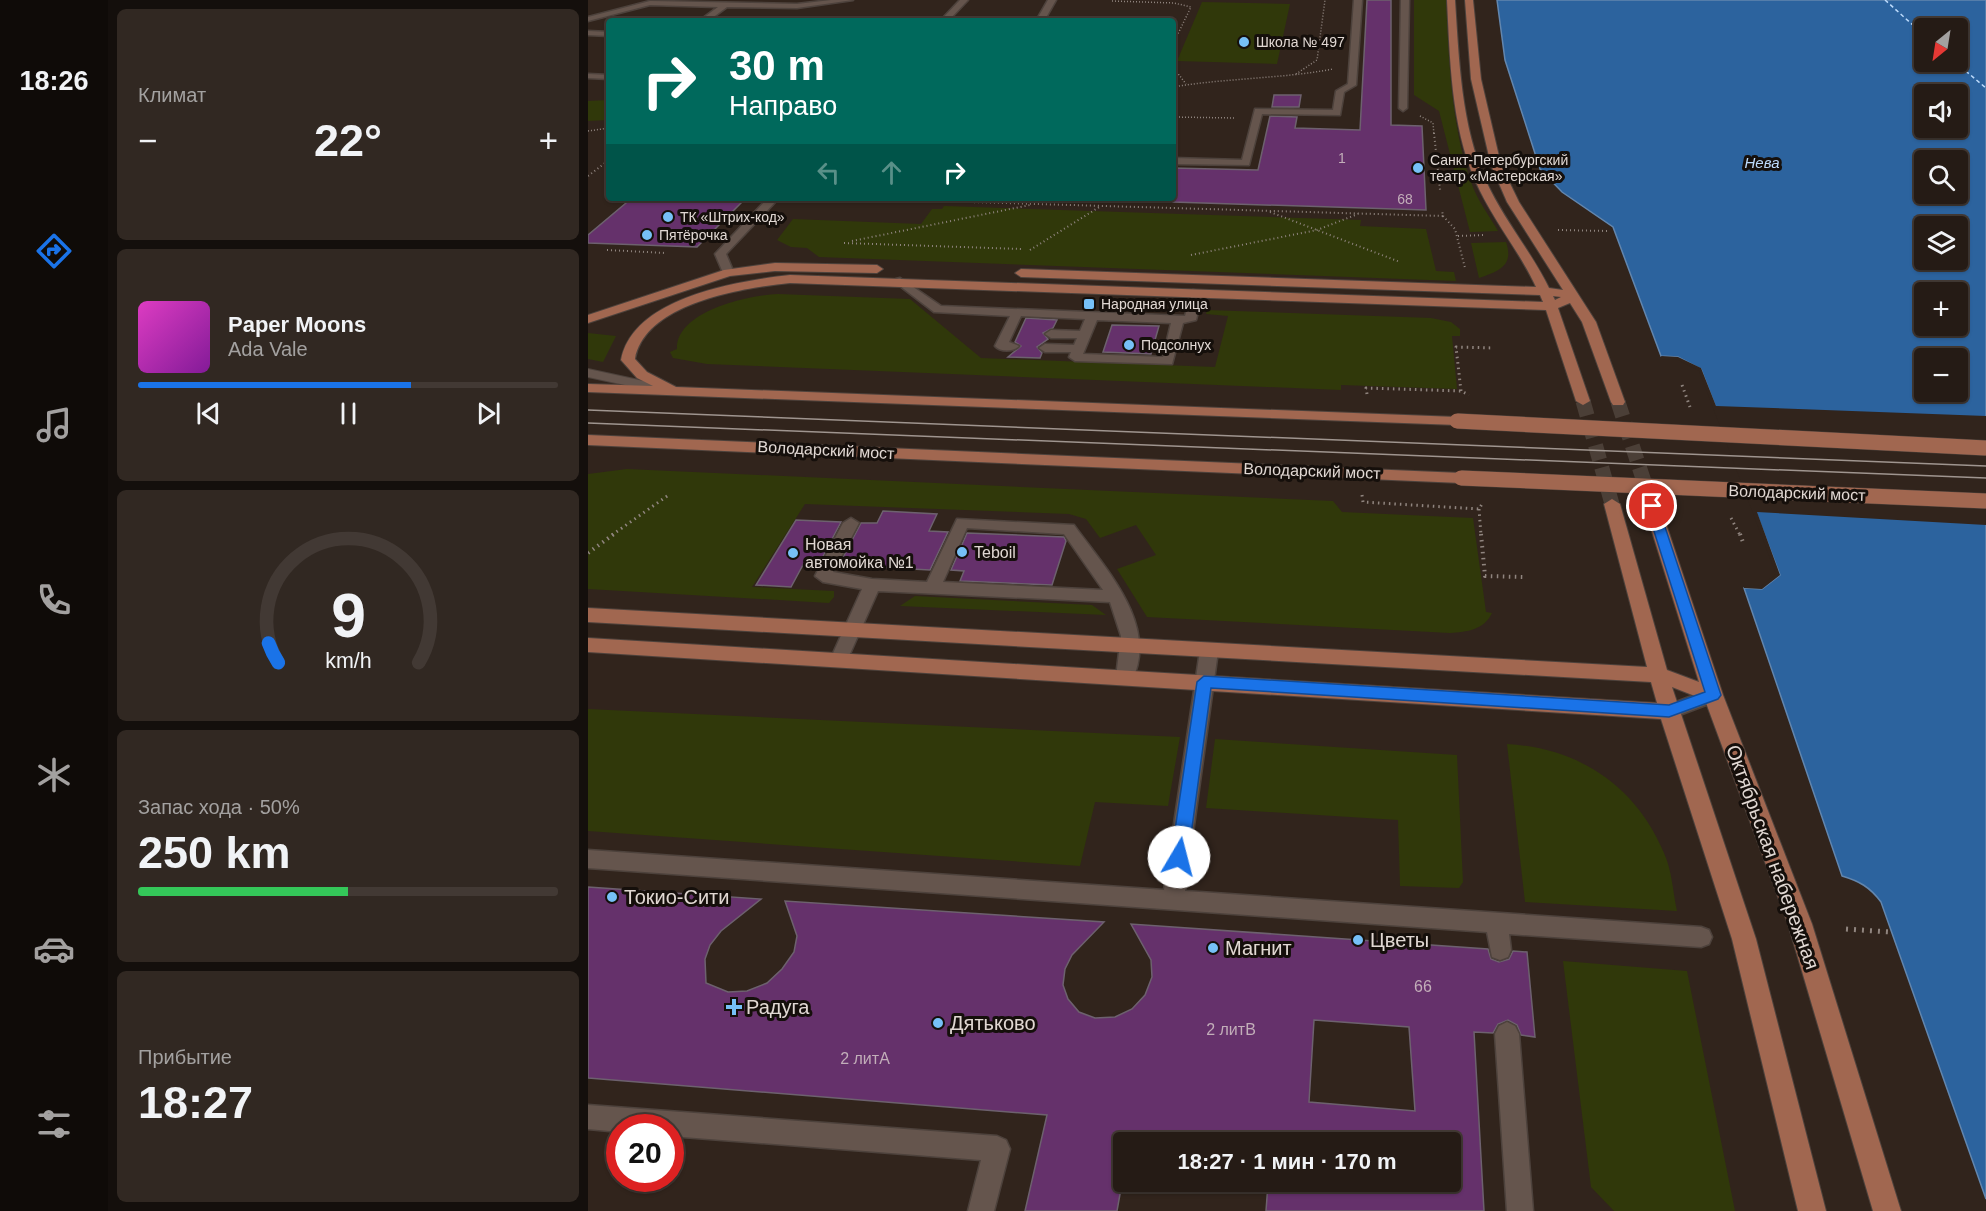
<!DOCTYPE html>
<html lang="ru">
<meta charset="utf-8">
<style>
:root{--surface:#251b15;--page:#312822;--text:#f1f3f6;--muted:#a3a1a0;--line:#423934;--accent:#1a73e8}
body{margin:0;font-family:Arial,sans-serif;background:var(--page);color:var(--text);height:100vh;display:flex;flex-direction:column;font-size:22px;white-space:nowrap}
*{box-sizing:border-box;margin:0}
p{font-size:20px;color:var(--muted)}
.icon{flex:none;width:33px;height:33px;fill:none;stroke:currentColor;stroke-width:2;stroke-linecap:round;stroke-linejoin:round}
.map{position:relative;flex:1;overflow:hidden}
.details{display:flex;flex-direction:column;gap:9px;padding:9px;background:#140f0c;width:480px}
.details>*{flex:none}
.top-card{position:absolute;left:18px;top:18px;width:570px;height:183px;border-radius:6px;box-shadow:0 2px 4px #0004,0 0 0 2px var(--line);background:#00695c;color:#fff;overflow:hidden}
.needle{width:39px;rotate:210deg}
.buttons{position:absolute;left:1326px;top:18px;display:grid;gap:12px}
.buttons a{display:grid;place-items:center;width:54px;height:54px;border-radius:6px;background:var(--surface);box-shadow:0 2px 4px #0004,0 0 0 2px var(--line);font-size:30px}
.speed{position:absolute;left:18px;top:1114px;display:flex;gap:12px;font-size:30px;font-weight:700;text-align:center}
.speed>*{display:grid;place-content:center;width:78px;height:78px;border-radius:50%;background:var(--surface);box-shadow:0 2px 4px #0004,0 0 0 2px var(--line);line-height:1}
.speed .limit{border:9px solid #d22;background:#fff;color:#111}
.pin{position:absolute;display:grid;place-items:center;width:51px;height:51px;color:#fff;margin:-26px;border:3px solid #fff;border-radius:50%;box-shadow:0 2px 6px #0007}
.me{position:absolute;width:66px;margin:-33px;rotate:8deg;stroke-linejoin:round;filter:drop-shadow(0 0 4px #0008)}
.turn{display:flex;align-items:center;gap:21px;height:126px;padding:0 24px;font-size:27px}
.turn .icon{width:78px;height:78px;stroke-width:2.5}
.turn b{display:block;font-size:42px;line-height:51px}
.lanes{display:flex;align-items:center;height:57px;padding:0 24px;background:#0003;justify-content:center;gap:30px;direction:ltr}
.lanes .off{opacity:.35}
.big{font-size:45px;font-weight:700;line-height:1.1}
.details .widget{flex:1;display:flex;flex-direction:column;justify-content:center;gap:9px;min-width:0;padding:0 21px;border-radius:9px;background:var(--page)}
.details .dial{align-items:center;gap:0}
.dial svg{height:156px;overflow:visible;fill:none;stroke:var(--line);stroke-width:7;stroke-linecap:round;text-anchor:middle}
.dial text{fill:var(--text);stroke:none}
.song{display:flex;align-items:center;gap:18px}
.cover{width:72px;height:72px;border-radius:9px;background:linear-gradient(135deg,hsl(310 70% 55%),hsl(290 70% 35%))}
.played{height:6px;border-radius:3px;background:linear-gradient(90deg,var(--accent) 65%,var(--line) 65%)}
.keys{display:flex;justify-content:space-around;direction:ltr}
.heat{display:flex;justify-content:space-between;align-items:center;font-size:33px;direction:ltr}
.charge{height:9px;border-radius:4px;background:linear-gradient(90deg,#34c759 50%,var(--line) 0)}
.trip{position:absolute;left:525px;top:1132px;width:348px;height:60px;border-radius:6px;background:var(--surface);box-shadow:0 2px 4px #0004,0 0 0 2px var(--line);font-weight:700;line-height:60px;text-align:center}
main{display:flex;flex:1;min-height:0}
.tab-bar{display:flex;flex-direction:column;width:108px;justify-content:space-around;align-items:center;background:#0f0b08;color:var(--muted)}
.tab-bar .icon{width:42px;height:42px}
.tab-bar .active{color:var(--accent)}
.tab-bar b{font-size:27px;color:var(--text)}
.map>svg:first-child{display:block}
.green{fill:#30380a}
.water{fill:#2c639e;stroke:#6286ae;stroke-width:1.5;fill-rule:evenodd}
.pier{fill:#31241c}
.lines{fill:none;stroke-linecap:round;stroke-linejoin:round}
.ferry{stroke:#bddbfc;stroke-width:1.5;stroke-dasharray:4 3;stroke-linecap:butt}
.building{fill:#65316b;stroke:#6d616e;stroke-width:1.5;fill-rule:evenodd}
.primary-tunnel{stroke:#4b3f37;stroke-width:15;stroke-dasharray:15 8;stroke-linecap:butt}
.lane-casing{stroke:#4d423c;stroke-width:3}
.street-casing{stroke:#4d423c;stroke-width:2}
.primary-casing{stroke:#4d423c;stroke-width:2}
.path-far4{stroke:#90857f;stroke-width:1.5;stroke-dasharray:1 2;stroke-linecap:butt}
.path-far3{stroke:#90857f;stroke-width:2;stroke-dasharray:1 3;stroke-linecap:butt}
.path-far2{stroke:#90857f;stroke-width:3;stroke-dasharray:1.5 4;stroke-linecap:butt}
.path-far1{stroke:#90857f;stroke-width:4;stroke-dasharray:1.5 4.5;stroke-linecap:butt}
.path{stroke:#90857f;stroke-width:5;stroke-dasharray:2 6;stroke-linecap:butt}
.lane{fill:#65554d;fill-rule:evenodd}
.street{fill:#65554d;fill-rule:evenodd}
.primary{fill:#a16750;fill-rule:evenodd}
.tram{stroke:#9f958f;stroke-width:1.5}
.primary-bridge-casing{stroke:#4d423c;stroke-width:16;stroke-linecap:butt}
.primary-bridge{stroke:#a16750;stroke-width:15}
.route{fill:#1a73e8;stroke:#114b97;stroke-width:1.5}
.poi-dot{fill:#76c0f7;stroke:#150f0b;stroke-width:2}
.labels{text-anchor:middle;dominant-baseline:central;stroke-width:6;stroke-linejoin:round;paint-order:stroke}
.far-poi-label{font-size:14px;fill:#e1d8d3;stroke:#150f0b;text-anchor:start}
.number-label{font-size:14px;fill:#c2aeb9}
.far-water-label{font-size:15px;font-style:italic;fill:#bddbfc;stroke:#150f0b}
.street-label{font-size:16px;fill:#e1d8d3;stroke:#150f0b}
.poi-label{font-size:16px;fill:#e1d8d3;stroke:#150f0b;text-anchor:start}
.near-number-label{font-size:16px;fill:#c2aeb9}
.near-street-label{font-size:20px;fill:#e1d8d3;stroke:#150f0b}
.near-poi-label{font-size:20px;fill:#e1d8d3;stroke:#150f0b;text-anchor:start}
</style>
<main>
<nav class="tab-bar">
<b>18:26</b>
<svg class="icon active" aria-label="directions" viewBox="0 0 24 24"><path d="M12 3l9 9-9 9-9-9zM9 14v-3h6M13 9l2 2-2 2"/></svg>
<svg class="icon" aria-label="music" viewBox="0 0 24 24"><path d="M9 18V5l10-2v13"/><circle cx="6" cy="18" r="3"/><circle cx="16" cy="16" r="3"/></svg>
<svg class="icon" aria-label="phone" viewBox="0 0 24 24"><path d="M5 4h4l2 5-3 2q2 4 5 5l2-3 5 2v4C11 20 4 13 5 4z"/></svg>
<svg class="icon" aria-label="climate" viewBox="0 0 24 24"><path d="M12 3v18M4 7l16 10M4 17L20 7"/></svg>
<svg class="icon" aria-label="car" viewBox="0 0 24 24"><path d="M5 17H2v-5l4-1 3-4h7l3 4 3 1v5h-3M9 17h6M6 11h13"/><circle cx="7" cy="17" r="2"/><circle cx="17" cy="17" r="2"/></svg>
<svg class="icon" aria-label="filters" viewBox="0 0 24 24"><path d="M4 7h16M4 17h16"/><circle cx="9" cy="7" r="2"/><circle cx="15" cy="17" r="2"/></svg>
</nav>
<section class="details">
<div class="widget"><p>Климат</p>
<div class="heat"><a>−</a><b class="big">22°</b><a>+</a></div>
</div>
<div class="widget">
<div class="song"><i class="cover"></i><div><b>Paper Moons</b><p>Ada Vale</p></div></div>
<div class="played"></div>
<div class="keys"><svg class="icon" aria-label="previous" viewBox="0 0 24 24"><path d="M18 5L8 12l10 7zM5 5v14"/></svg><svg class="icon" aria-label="pause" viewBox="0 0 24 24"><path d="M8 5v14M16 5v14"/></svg><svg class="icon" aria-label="next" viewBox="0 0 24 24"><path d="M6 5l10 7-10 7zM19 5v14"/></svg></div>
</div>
<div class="widget dial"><svg viewBox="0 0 100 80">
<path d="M14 69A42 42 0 1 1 86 69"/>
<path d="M14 69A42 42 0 0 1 9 59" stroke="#1a73e8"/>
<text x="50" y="56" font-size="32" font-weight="700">9</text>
<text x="50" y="72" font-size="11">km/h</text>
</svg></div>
<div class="widget"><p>Запас хода · 50%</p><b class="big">250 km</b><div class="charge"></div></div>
<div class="widget"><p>Прибытие</p><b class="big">18:27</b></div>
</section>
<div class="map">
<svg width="1398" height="1211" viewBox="0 0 1398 1211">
<rect width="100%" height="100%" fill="#31241c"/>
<!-- green -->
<path class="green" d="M826 0H858C861 61 863 124 883 182 889 200 901 215 910 231L882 232 851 111 826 95Z
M614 2 702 4 689 64 589 61Z
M21 100V120L0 121V101Z
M356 206 773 220 772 226 838 229 848 271 866 272 868 281 231 257 219 248 203 247 189 240 205 219 333 224 344 209H354Z
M918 242C926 265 912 271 891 278L883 243Z
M190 294 322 299 393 358 627 367 640 316 618 314 619 310 843 318 863 322 872 329V336H864L869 389 753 385V390L119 364 85 358 82 352 89 349C88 311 161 295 190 294Z
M0 333 28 336 15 362 0 359Z
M39 469 745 501 754 512 885 518 898 612 904 613C896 630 879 632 862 633L559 617 529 569 568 555 548 525 512 538 498 519 481 514 217 504 164 587 246 591V597L241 603 0 589V474Z
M327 596 504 605 518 615 312 606Z
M0 709 592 737 580 806 507 802 492 866 0 831Z
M627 739 869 755 875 882 871 888 812 886 810 820 618 808Z
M919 744C991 748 1048 786 1076 853 1084 870 1085 893 1089 911L937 902Z
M975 961 1099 971 1147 1211H1026L1003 1187Z"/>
<!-- water -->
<path class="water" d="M909 0H1398V1199L1293 902C1282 887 1271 881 1254 876L1156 588 1174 589 1192 575 1113 369 1090 357 1073 356 1025 227 974 192 952 169 917 60ZM1336 28H1370V62H1336ZM1336 94H1370V128H1336ZM1336 160H1370V194H1336ZM1336 226H1370V260H1336ZM1336 292H1370V326H1336ZM1336 358H1370V392H1336Z"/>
<!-- pier -->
<path class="pier" d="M1073 356 1090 357 1113 368 1128 406 1398 416V525L1169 512 1192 575 1174 589 1156 588 1155 585 1173 586 1188 574 1111 371 1090 360 1074 359Z"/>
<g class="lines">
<!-- ferry -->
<path class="ferry" d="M1297 0 1336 35
M1367 62 1398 88"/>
</g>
<!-- building -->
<path class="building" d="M779 0H803V125L834 126 838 210 585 202V168L670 170 682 116 709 117 707 128 772 130Z
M686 95H713L711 107H684Z
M44 198H158L109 247 0 243V235Z
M438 318 469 320 465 328 455 333 460 339 449 347 454 353 452 358 420 357 433 346 427 342Z
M524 325 571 326 563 354 515 352Z
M295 511 349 514 341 531 360 532 342 570 251 565 273 523H289Z
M208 520 253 522 231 564 216 563 203 587 168 585Z
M379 533 476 537 478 541 464 585 372 581 376 571 363 570Z
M0 887 173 899 133 931 122 945 117 959 118 983 140 992 159 991 179 983 194 969 206 952 209 936 197 901 516 922 484 955 477 969 475 985 480 999 491 1012 507 1018 527 1017 544 1009 557 995 564 977 563 960 543 924 900 949 903 959 911 962 921 959 925 951 939 952 947 1037 933 1035 929 1025 920 1020 910 1024 905 1033 886 1032 896 1211H678L680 1184 654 1182H862V1143H536V1172L529 1211H437L459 1115 0 1078ZM726 1020 821 1027 827 1111 721 1102Z"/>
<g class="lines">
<!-- primary-tunnel -->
<path class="primary-tunnel" d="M995 401 1024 504
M1030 402 1064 506"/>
<!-- lane casing -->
<g class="lane-casing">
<path id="lane" d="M243 0H265L209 8 139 7 120 21H111L130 7 62 5 0 21V17L62 1 209 4Z
M372 0H380L360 21H352Z
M460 0H468L456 21H448Z
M766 0H774L768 85 756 92 752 115 674 114 661 165 585 164V158L654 160 667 109 745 110 748 91 760 84Z
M813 0H821L819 108 815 111 811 108Z
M0 31 21 32V36L0 35Z
M0 74 21 75V79L0 78Z
M180 198H191L138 254 146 273 136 275 127 254Z
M312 278 353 306 597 316 605 290 615 292 608 320 595 323 584 364 487 361 481 357 483 352H457L451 348 457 344 486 345 489 338H463L457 334 463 330 492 331 497 319 433 316 421 342 431 346C426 352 412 352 407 346L422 316 346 312 308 283V279ZM509 320 583 323 575 357 495 354Z
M263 518 271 523 245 572 284 579 339 582 369 519 486 525C516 567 573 626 543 682H531L528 677 533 636 522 602 290 591 257 665H245L242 660 274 589 235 582 227 576 255 523ZM379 528 476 534 515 590 355 582Z
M621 645 627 646 630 651 597 891 1113 927 1121 930 1124 937 1121 944 1113 947 921 934 923 950 920 957 912 960 904 957 899 932 0 868V850L576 890 612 651 615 646Z
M1125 688 1131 690 1134 695 1131 700 1081 719 1075 717 1072 712 1075 707Z
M919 1022 927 1026 931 1034 945 1211H919L907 1034 911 1026Z
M0 1105 409 1136 418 1140 422 1149 406 1211H380L393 1160 82 1136V1128H32V1132L0 1129Z"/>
</g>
<!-- street casing -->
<g class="street-casing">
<path id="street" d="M0 369 83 387 90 391 83 395 0 377Z"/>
</g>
<!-- primary casing -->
<g class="primary-casing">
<path id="primary" d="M859 0H867C871 59 873 126 898 181 915 219 943 251 961 288L975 290 919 202 903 165 883 79 877 0H885L893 79 913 165 931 202 1008 322 1037 402 1035 405H1025L1023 402 994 322 982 303 970 308 1002 401 995 405 988 401 958 310 202 283C155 288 57 303 47 359L59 372 88 387 869 417 876 421 869 425 0 392V384L65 386 49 378 33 360C45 297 149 281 202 275L955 302 952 295 433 277 427 273 433 269 948 287C931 250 903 218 887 180 863 125 862 59 859 0ZM965 296 973 297 967 300Z
M187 263 289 265 295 269 289 273 187 271 142 276 0 323V315L136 270Z
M0 435 873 473 881 478 873 483 0 445Z
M1024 499 1032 504 1079 670 1111 682 1056 506 1064 501 1072 506 1135 695 1224 924 1313 1211H1285L1200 924 1117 700 1084 687 1168 939 1238 1211H1210L1144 939 1073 719 0 652V638L1069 703 1063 682 0 622V608L1059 667 1016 504Z"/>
</g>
<!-- path-far4 -->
<path class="path-far4" d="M524 1 586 3 603 7 585 44
M585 67 598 84
M708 74 729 60 737 0
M585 87C638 78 692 79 745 69
M832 116 845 123 846 135
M585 117 647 118
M0 131 21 128"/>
<!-- path-far3 -->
<path class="path-far3" d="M846 133 852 190
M0 176 21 160
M246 198 855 216 854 210
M682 212 812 262
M855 216 867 229 877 268
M970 230 1021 231
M870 236 896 235
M264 241 442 205
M256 243 433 249
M19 250 78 253
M442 250 513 206
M603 255 729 230 770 214"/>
<!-- path-far2 -->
<path class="path-far2" d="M1094 385 1102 407
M873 391 868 347 906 348
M779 394 778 388 873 391 881 395
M774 495 775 502 891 509 894 504
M891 509 893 535
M1143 518 1152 535
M24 535 82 494"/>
<!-- path-far1 -->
<path class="path-far1" d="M893 534 897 576 935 577
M1152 534 1156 545
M0 553 26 534"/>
<!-- path -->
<path class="path" d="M1258 929 1302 932"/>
<!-- lane -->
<use href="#lane" class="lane"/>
<!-- street -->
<use href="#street" class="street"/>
<!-- primary -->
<use href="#primary" class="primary"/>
<!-- tram -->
<path class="tram" d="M0 410 1398 466
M0 423 1398 478"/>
<!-- primary-bridge casing -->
<g class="primary-bridge-casing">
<path id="primary-bridge" d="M869 421 1398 448
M873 478 1398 501"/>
</g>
<!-- primary-bridge -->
<use href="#primary-bridge" class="primary-bridge"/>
</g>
<!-- route -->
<path class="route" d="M1064 502 1070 506 1133 695 1130 699 1081 717 623 688 600 857 597 862 591 864 585 862 583 857 609 682 616 676 1081 705 1117 692 1058 506Z"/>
<!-- markers -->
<g class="poi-dot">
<circle cx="656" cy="42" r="6"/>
<circle cx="830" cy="168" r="6"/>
<circle cx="80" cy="217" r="6"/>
<circle cx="59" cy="235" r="6"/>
<rect x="495" y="298" width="12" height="12" rx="3"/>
<circle cx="541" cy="345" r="6"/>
<circle cx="374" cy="552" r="6"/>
<circle cx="205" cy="553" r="6"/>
<circle cx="24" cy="897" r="6"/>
<circle cx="770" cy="940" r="6"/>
<circle cx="625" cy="948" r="6"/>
<path d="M143 998h6v6h6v6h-6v6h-6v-6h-6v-6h6z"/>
<circle cx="350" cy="1023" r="6"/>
</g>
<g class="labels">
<!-- far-poi labels -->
<g class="far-poi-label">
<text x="668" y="42">Школа № 497</text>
<text x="842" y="160">Санкт-Петербургский<tspan x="842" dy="16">театр «Мастерская»</tspan></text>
<text x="92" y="217">ТК «Штрих-код»</text>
<text x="71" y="235">Пятёрочка</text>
<text x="513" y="304">Народная улица</text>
<text x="553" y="345">Подсолнух</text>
</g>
<!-- number labels -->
<g class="number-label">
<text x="754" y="158">1</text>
<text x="817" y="199">68</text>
</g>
<!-- far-water labels -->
<g class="far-water-label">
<text x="1174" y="162">Нева</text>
</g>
<!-- street labels -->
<g class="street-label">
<text transform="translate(238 450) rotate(3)">Володарский мост</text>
<text transform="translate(724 471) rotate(2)">Володарский мост</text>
<text transform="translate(1209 493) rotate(2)">Володарский мост</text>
</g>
<!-- poi labels -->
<g class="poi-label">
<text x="217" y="544">Новая<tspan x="217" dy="18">автомойка №1</tspan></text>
<text x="386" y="552">Teboil</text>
</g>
<!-- near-number labels -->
<g class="near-number-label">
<text x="835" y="986">66</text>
<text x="643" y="1029">2 литВ</text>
<text x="277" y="1058">2 литА</text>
</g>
<!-- near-street labels -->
<g class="near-street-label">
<text transform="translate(1185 857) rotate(70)">Октябрьская набережная</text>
</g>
<!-- near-poi labels -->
<g class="near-poi-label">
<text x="36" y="897">Токио-Сити</text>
<text x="782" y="940">Цветы</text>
<text x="637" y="948">Магнит</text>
<text x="158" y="1007">Радуга</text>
<text x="362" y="1023">Дятьково</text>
</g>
</g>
</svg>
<div class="buttons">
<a><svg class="needle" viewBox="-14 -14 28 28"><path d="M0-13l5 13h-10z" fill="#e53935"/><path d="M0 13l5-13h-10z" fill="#a3a1a0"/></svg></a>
<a><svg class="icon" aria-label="sound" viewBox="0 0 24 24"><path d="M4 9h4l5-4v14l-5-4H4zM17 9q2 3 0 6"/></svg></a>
<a><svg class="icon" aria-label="search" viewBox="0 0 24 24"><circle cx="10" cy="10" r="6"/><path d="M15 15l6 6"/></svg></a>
<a><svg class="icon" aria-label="layers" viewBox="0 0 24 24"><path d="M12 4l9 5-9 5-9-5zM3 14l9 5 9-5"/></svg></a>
<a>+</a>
<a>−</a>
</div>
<div class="speed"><div class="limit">20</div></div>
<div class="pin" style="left:1064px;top:506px;background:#d93025"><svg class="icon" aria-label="arrive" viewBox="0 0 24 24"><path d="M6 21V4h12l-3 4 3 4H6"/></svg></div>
<svg class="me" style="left:591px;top:857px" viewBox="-20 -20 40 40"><circle r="19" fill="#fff"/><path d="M0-13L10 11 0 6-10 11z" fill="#1a73e8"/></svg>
<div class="trip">18:27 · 1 мин · 170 m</div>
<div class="top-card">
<div class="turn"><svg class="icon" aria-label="right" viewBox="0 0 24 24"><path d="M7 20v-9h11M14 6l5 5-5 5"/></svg><div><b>30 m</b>Направо</div></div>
<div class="lanes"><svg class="icon off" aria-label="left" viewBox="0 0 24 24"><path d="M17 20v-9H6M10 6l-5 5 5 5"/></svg><svg class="icon off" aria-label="ahead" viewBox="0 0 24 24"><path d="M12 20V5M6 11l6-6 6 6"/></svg><svg class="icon" aria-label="right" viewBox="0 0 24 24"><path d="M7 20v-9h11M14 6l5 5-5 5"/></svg></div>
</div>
</div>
</main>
